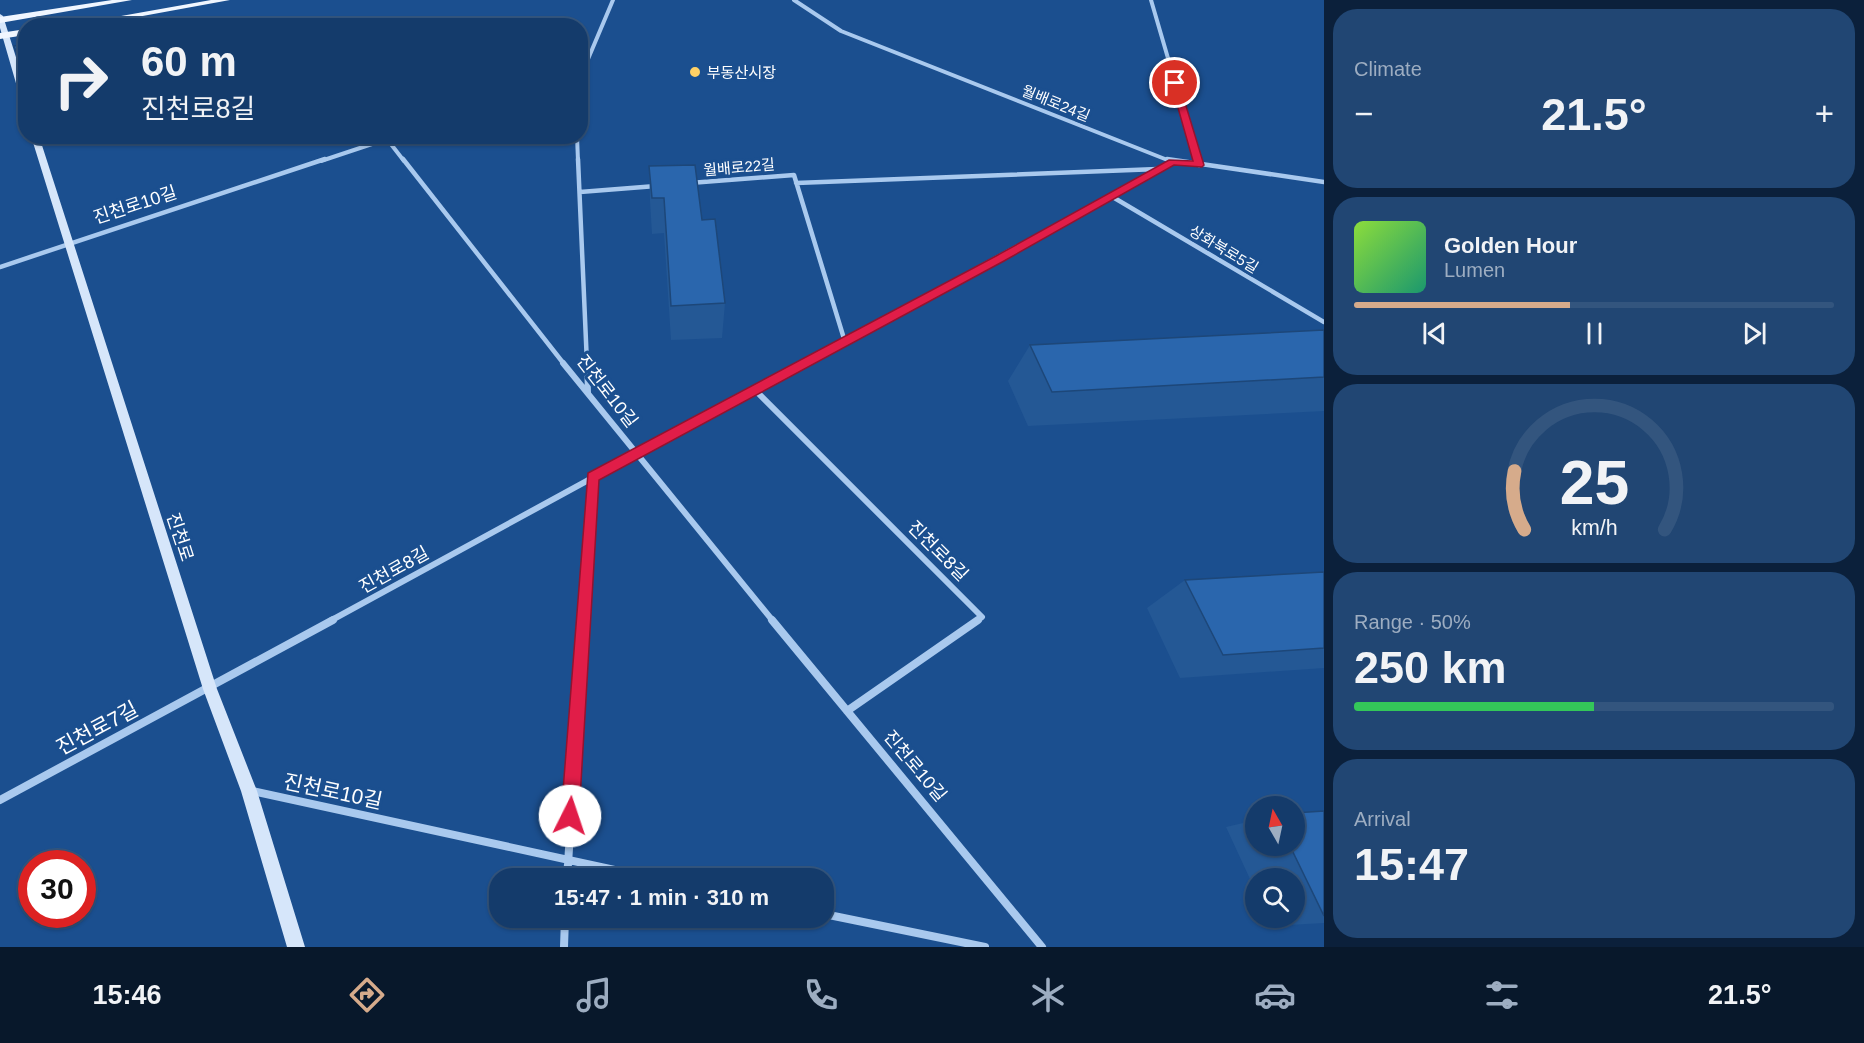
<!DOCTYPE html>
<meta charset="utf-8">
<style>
:root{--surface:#143b6b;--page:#214673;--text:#f1f3f6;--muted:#9dadc1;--line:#33557e;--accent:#d6ab8b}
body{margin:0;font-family:Arial,"Noto Sans KR",sans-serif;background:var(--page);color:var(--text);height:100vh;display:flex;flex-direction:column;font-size:22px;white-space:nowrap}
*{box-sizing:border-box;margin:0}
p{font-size:20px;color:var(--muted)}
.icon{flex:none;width:33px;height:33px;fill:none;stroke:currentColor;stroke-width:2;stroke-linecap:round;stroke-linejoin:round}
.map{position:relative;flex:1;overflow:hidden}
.side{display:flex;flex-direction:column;gap:9px;padding:9px;background:#0b203b;width:540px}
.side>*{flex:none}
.top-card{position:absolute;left:18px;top:18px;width:570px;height:126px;border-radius:24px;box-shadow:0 2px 4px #0004,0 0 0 2px var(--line);background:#143b6b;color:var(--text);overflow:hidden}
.needle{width:39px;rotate:351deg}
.tools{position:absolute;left:1245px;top:796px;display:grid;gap:12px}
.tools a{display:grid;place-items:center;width:60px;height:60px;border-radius:50%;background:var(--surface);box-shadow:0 2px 4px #0004,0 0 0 2px var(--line);font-size:30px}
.speed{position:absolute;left:18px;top:850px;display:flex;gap:12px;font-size:30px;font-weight:700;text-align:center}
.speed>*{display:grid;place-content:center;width:78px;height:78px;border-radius:50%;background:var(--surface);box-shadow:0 2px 4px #0004,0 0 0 2px var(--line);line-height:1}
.speed .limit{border:9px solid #d22;background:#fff;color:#111}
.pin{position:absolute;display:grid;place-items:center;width:51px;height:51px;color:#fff;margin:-26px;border:3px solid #fff;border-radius:50%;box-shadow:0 2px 6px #0007}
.me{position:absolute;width:66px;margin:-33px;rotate:4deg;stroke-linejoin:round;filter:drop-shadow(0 0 4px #0008)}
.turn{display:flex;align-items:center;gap:21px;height:126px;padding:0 24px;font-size:27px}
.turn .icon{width:78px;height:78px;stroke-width:2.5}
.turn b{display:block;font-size:42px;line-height:51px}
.big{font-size:45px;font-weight:800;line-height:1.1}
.side .widget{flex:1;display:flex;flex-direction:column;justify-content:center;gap:9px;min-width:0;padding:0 21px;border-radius:24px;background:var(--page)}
.side .dial{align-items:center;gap:0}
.dial svg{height:156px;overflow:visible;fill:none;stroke:var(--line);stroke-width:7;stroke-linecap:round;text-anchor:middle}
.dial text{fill:var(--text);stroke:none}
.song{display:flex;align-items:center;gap:18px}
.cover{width:72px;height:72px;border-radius:9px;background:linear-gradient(135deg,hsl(90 70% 55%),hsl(160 70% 35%))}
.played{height:6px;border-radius:3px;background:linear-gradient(90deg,var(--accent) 45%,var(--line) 45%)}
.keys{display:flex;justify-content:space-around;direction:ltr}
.heat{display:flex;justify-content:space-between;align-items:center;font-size:33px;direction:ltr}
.charge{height:9px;border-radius:4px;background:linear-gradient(90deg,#34c759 50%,var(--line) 0)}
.trip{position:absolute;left:489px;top:868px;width:345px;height:60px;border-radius:24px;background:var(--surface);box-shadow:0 2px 4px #0004,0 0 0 2px var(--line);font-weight:800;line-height:60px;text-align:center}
.tabs{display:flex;height:96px;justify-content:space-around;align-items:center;background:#08182b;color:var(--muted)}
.tabs .icon{width:42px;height:42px}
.tabs .selected{color:var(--accent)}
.tabs b{font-size:27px;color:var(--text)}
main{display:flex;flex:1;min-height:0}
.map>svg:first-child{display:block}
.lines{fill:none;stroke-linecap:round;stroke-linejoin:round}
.street-far3{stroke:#a9c9ee;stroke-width:4}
.street-far2{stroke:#a9c9ee;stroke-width:4.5}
.street-far1{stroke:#a9c9ee;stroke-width:6}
.street{stroke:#a9c9ee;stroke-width:8}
.secondary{fill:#d6e6fa;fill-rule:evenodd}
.primary{fill:#f0f6ff;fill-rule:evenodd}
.wall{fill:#245895}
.building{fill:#2a66ad;stroke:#1d4779;stroke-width:1.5}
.route{fill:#e11d48;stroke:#92132f;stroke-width:1.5}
.poi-dot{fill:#ffd166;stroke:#1b4f8f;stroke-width:2}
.labels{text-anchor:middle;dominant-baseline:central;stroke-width:6;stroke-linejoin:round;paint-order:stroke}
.far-poi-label{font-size:15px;fill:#fff;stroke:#1b4f8f;text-anchor:start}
.far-street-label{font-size:15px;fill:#fff;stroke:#1b4f8f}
.street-label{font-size:18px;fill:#fff;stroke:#1b4f8f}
.near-street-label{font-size:21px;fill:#fff;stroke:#1b4f8f}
</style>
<main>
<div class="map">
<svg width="1324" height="947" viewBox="0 0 1324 947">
<rect width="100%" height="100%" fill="#1b4f8f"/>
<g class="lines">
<!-- street-far3 -->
<path class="street-far3" d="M794 0 841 31 1170 161
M1151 0 1198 161
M580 78 613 0
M577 136 578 161
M321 161 387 139 404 161"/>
<!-- street-far2 -->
<path class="street-far2" d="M403 159 564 364
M578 159 587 364
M1167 159 1324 182
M1197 159 1199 165
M690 183 794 175 845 342
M796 183 1158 169
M580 192 656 186
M1111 196 1324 322
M0 267 325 159
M801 364 1173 162"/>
<!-- street-far1 -->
<path class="street-far1" d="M563 363 773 621
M587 363 588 393
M755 390 982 617 976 621
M330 621 803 363
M584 621 593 477"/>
<!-- street -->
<path class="street" d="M772 620 1042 947
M847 711 978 620
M252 791 656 879
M0 800 333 620
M567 879 584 620
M824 914 985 947
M564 947 565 918"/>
<!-- secondary -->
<path class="secondary" d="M0 14 3 16 26 89V106L22 104 0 28Z
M31 136H39L217 689 257 791 305 947H287L241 791 203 689Z"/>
<!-- primary -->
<path class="primary" d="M112 0H132L0 23V17Z
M211 0H230L88 26H65Z
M26 29V35L0 39V33Z"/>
</g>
<!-- wall -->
<path class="wall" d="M649 166 702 220 725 303 722 338 671 340 664 233 652 234 650 201Z
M1324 330V411L1028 426 1008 381 1030 345Z
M1324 572V668L1180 678 1147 608 1185 580Z
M1324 811V923L1271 926 1267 918H1294V879H1256V892L1226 827 1256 820V846H1294Z"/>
<!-- building -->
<path class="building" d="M26 45V77L14 46Z
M695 165 702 220 715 219 725 303 671 306 664 198H652L649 166Z
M1324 330V377L1052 392 1030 345Z
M1324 572V648L1223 655 1185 580Z
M1324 811V916L1290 846H1294V813Z"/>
<!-- route -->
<path class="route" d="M1175 80 1179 83 1204 165 1202 167 1174 165 1004 261 599 480 579 816 577 822 570 825 564 822 561 816 588 473 996 256 1169 160 1193 161 1171 83Z"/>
<!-- markers -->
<circle class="poi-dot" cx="695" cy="72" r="6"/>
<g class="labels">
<!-- far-poi labels -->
<g class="far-poi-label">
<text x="707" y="72">부동산시장</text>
</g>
<!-- far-street labels -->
<g class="far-street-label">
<text transform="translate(1056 103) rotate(22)">월배로24길</text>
<text transform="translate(739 167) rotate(-5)">월배로22길</text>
<text transform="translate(1224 249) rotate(31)">상화북로5길</text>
</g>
<!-- street labels -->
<g class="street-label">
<text transform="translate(135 205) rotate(-18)">진천로10길</text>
<text transform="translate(607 391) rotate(52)">진천로10길</text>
<text transform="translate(180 537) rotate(72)">진천로</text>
<text transform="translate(938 551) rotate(45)">진천로8길</text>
<text transform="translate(394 570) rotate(-29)">진천로8길</text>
<text transform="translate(915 766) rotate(50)">진천로10길</text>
</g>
<!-- near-street labels -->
<g class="near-street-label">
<text transform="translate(97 728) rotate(-28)">진천로7길</text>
<text transform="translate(333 791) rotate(12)">진천로10길</text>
</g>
</g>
</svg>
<div class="tools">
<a><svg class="needle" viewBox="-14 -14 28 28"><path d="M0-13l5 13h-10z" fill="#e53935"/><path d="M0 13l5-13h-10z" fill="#9dadc1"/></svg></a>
<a><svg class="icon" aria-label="search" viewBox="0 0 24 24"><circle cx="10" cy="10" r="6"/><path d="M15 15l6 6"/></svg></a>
</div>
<div class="speed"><div class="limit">30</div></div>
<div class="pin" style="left:1175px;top:83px;background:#d93025"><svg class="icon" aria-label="arrive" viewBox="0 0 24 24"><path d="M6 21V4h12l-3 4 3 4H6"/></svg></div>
<svg class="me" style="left:570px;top:816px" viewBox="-20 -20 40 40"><circle r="19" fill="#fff"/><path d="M0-13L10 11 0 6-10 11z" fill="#e11d48"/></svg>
<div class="trip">15:47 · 1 min · 310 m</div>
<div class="top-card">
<div class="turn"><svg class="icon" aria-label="right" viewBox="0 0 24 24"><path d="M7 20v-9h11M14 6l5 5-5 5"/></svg><div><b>60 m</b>진천로8길</div></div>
</div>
</div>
<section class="side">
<div class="widget"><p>Climate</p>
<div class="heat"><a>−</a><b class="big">21.5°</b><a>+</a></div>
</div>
<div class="widget">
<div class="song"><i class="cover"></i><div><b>Golden Hour</b><p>Lumen</p></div></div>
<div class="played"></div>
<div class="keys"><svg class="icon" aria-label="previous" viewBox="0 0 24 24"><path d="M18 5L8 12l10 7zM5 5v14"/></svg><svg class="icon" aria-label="pause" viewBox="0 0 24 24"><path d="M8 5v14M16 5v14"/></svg><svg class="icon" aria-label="next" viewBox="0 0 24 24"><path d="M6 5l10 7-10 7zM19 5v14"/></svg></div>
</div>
<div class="widget dial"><svg viewBox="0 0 100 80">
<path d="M14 69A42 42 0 1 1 86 69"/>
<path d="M14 69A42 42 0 0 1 9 39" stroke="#d6ab8b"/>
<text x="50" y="56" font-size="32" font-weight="700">25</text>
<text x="50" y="72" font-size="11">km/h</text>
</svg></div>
<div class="widget"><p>Range · 50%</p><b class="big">250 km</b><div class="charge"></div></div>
<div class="widget"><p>Arrival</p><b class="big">15:47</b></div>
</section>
</main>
<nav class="tabs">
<b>15:46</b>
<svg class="icon selected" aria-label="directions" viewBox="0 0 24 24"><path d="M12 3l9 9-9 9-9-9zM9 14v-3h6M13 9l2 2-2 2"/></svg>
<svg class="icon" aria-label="music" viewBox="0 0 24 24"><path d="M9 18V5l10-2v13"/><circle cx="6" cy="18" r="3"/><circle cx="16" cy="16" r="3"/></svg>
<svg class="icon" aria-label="phone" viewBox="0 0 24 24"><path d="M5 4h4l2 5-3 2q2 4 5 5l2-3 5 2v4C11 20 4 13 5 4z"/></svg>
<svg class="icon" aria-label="climate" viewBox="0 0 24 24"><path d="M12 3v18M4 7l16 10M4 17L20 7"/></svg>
<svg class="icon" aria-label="car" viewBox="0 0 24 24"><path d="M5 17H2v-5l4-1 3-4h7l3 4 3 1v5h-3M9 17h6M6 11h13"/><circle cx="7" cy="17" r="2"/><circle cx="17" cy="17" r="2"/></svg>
<svg class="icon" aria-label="filters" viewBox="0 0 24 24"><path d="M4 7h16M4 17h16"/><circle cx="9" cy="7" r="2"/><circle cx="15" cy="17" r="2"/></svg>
<b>21.5°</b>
</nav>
